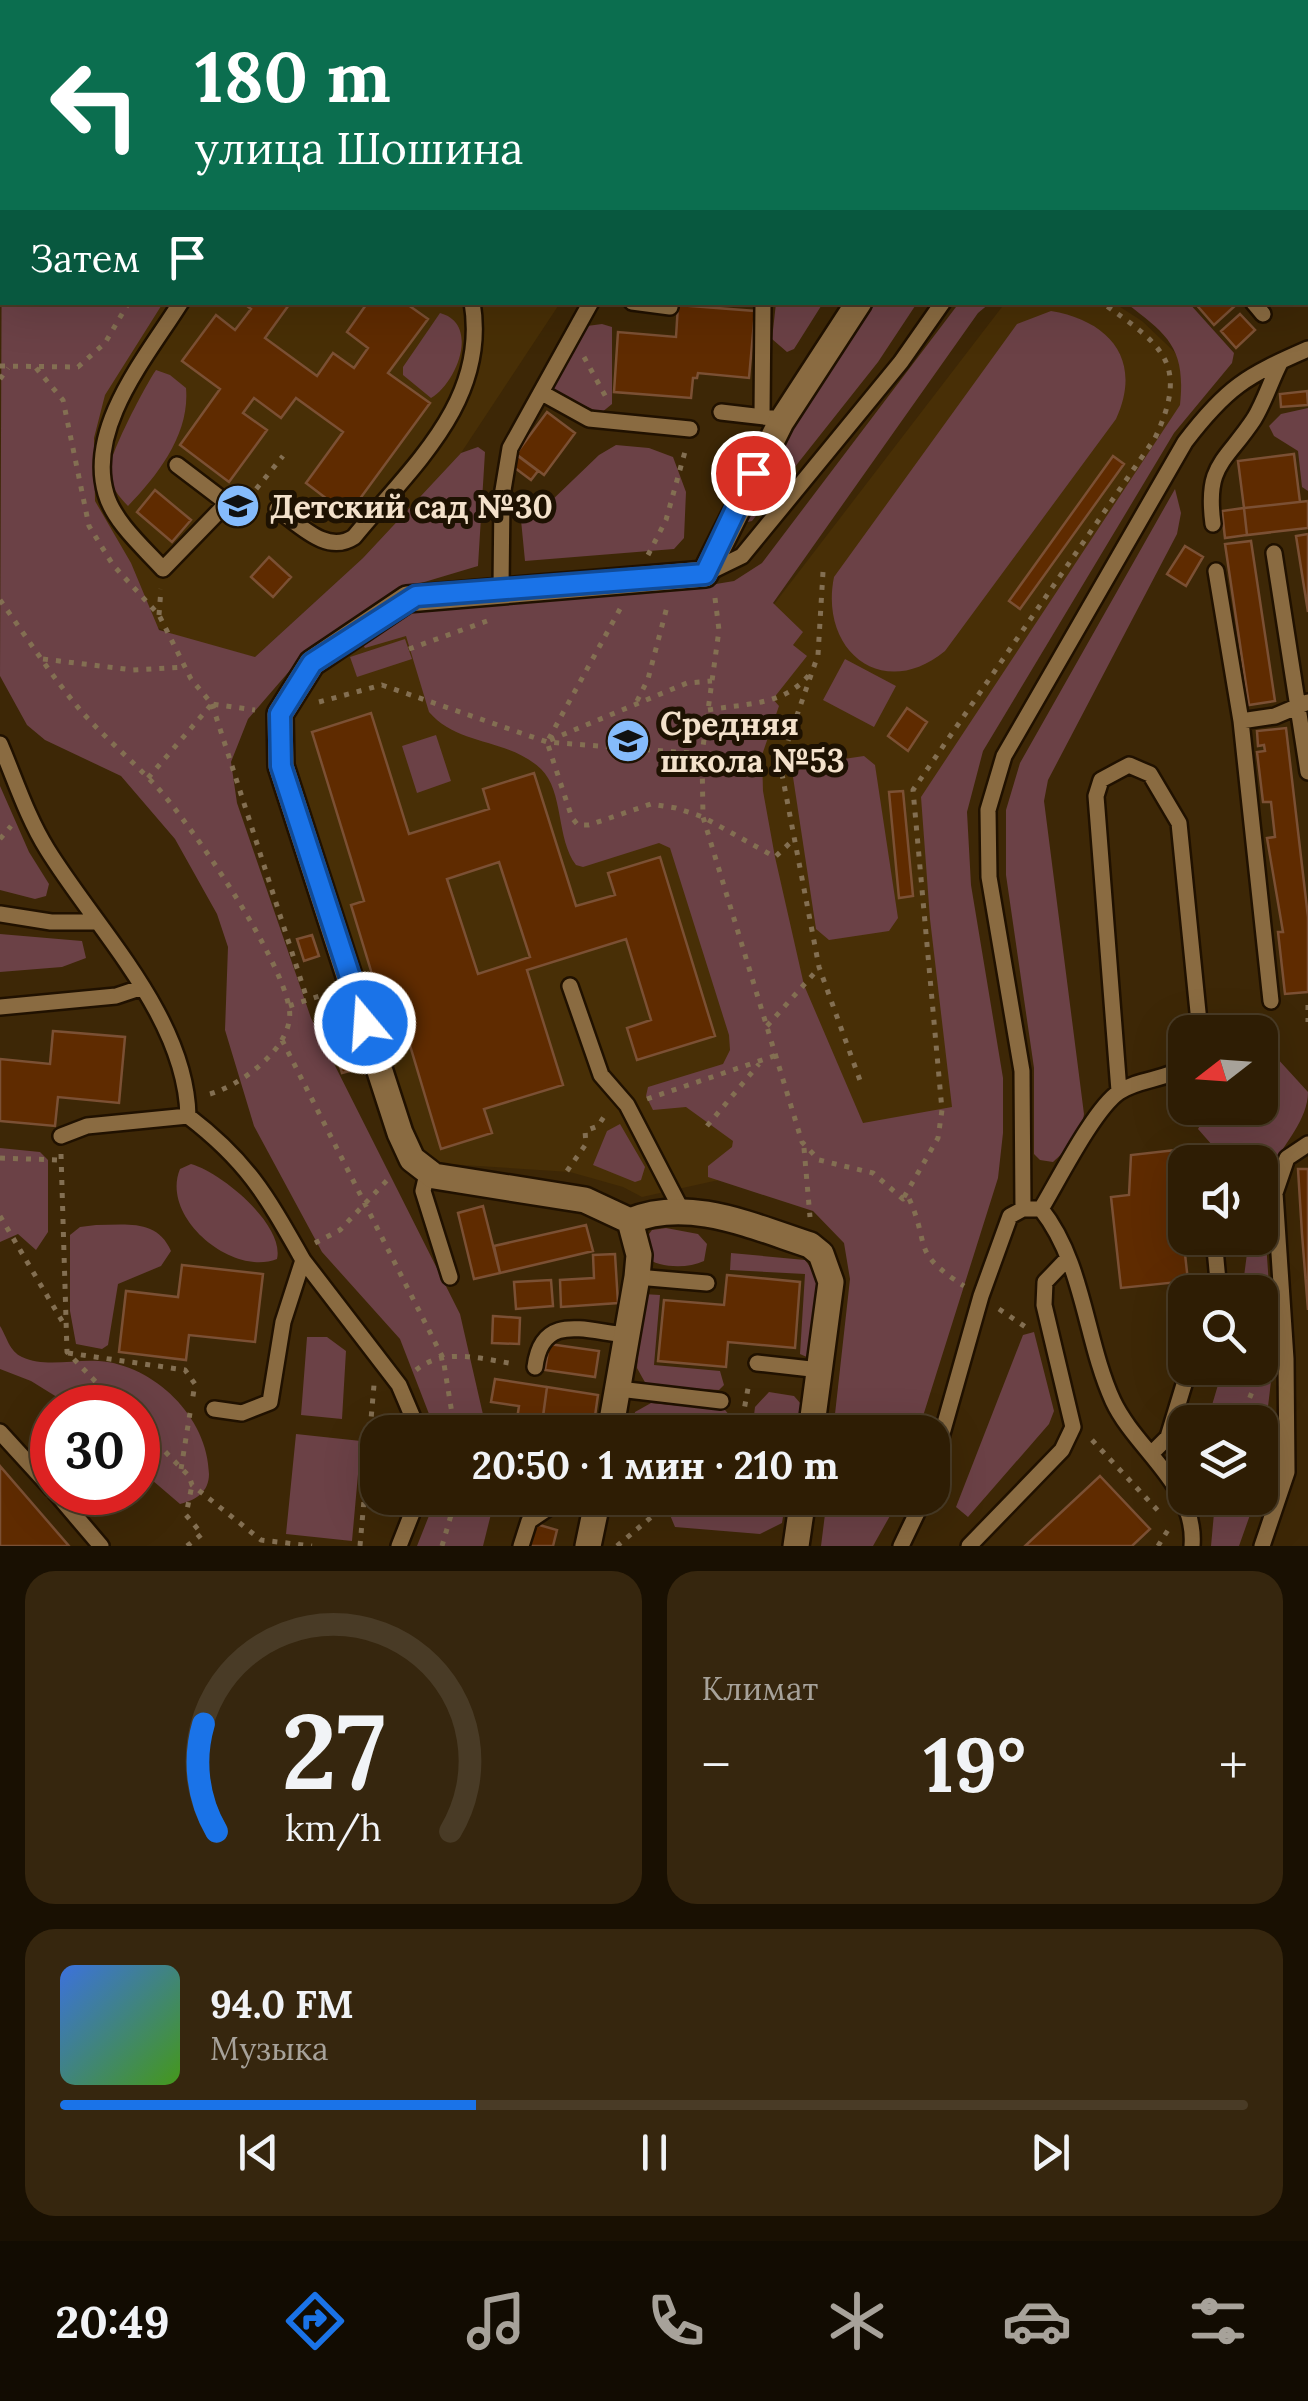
<!DOCTYPE html>
<html lang="ru">
<meta charset="utf-8">
<style>
:root{--surface:#2e1d04;--page:#36260e;--text:#f1f3f6;--muted:#a7a29a;--line:#493b26;--accent:#1a73e8}
body{margin:0;font-family:Lora,serif;background:var(--page);color:var(--text);height:100vh;display:flex;flex-direction:column;font-size:38px;white-space:nowrap}
*{box-sizing:border-box;margin:0}
p{font-size:32px;color:var(--muted)}
.icon{flex:none;width:55px;height:55px;fill:none;stroke:currentColor;stroke-width:2;stroke-linecap:round;stroke-linejoin:round}
.map{position:relative;height:1546px;overflow:hidden}
.sheet{display:flex;flex-direction:column;gap:25px;padding:25px;background:#191002;flex:1}
.sheet>*{flex:none}
.hud{position:absolute;left:0px;top:0px;width:1310px;height:305px;box-shadow:0 10px 40px #0002,0 0 0 2px var(--line);background:#0b6e4f;color:#fff;overflow:hidden}
.needle{width:65px;rotate:253deg}
.fabs{position:absolute;left:1168px;top:1015px;display:grid;gap:20px}
.fabs a{display:grid;place-items:center;width:110px;height:110px;border-radius:20px;background:var(--surface);box-shadow:0 10px 40px #0002,0 0 0 2px var(--line);font-size:50px}
.speed{position:absolute;left:30px;top:1385px;display:flex;gap:20px;font-size:50px;font-weight:700;text-align:center}
.speed>*{display:grid;place-content:center;width:130px;height:130px;border-radius:50%;background:var(--surface);box-shadow:0 10px 40px #0002,0 0 0 2px var(--line);line-height:1}
.speed .limit{border:15px solid #d22;background:#fff;color:#111}
.pin{position:absolute;display:grid;place-items:center;width:85px;height:85px;color:#fff;margin:-42px;border:5px solid #fff;border-radius:50%;box-shadow:0 2px 10px #0007}
.me{position:absolute;width:110px;margin:-55px;rotate:342deg;stroke-linejoin:round;filter:drop-shadow(0 0 8px #0008)}
.turn{display:flex;align-items:center;gap:35px;height:210px;padding:0 30px;font-size:45px}
.turn .icon{width:130px;height:130px;stroke-width:2.5}
.turn b{display:block;font-size:70px;line-height:85px}
.then{display:flex;align-items:center;height:95px;padding:0 30px;background:#0003;gap:20px;font-size:38px}
.big{font-size:75px;font-weight:800;line-height:1.1}
.sheet .tile{flex:1;display:flex;flex-direction:column;justify-content:center;gap:15px;min-width:0;padding:0 35px;border-radius:30px;background:var(--page)}
.sheet .dial{align-items:center;gap:0}
.dial svg{height:260px;overflow:visible;fill:none;stroke:var(--line);stroke-width:7;stroke-linecap:round;text-anchor:middle}
.dial text{fill:var(--text);stroke:none}
.song{display:flex;align-items:center;gap:30px}
.cover{width:120px;height:120px;border-radius:15px;background:linear-gradient(135deg,hsl(220 70% 55%),hsl(100 70% 35%))}
.played{height:10px;border-radius:5px;background:linear-gradient(90deg,var(--accent) 35%,var(--line) 35%)}
.keys{display:flex;justify-content:space-around;direction:ltr}
.heat{display:flex;justify-content:space-between;align-items:center;font-size:55px;direction:ltr}
.sheet .tiles{flex:1;display:grid;gap:25px;grid-template-columns:1fr 1fr}
.tile:last-child{grid-column:span 2}
.trip{position:absolute;left:360px;top:1415px;width:590px;height:100px;border-radius:30px;background:var(--surface);box-shadow:0 10px 40px #0002,0 0 0 2px var(--line);font-weight:800;line-height:100px;text-align:center}
.tabs{display:flex;height:160px;justify-content:space-around;align-items:center;background:#120c02;color:var(--muted)}
.tabs .icon{width:70px;height:70px}
.tabs .current{color:var(--accent)}
.tabs b{font-size:45px;color:var(--text)}
.map>svg:first-child{display:block}
.built{fill:#482f06}
.green{fill:#6b4146}
.building{fill:#5f2b00;stroke:#7b5034;stroke-width:2.5;fill-rule:evenodd}
.lines{fill:none;stroke-linecap:round;stroke-linejoin:round}
.lane-casing{stroke:#201100;stroke-width:20}
.street-casing{stroke:#201100;stroke-width:30}
.path{stroke:#836f52;stroke-width:5;stroke-dasharray:5 8;stroke-linecap:butt}
.lane{stroke:#8a6b41;stroke-width:15}
.street{stroke:#8a6b41;stroke-width:25}
.route-casing{stroke:#114b97;stroke-width:25}
.route{stroke:#1a73e8;stroke-width:18}
.labels{text-anchor:middle;dominant-baseline:central;stroke-width:10;stroke-linejoin:round;paint-order:stroke}
.poi-label{font-size:32px;font-weight:bold;fill:#f3e1cb;stroke:#1e1202;text-anchor:start}
</style>
<div class="map">
<svg width="1308" height="1546" viewBox="0 0 1308 1546">
<rect width="100%" height="100%" fill="#3d2706"/>
<!-- built -->
<path class="built" d="M48 303H560L461 453 363 558 255 657 183 639 143 621 101 583Z
M1005 303H1114L1142 321 1205 381 941 777 972 1144 714 1181 642 1197 623 1187 570 1172 432 1163 408 1128 292 764 290 717 323 667 372 635 765 616Z"/>
<!-- green -->
<path class="green" d="M2 194V302L163 303 105 395 94 438 95 501 131 563 159 630 255 657 363 558 461 453 478 447 485 452 478 566 401 589 311 646 248 719 231 762 237 803 311 1018 460 1314 487 1432H436L400 1339 322 1252 254 1126 225 1030 228 947 217 914 175 839 121 776 45 740 27 725 0 676Z
M776 303H823L794 349 787 352 772 339Z
M871 303H917L878 362 752 521 743 523 797 418Z
M959 303H990L978 313 773 603 803 632 793 645 807 656 773 699 779 706 762 755 763 791 775 857 804 985 863 1123 952 1107 930 919 921 797 1180 405C1186 348 1168 335 1126 303H1189L1234 353 1232 363 1174 433 983 751 967 812 971 885 1003 1078V1133L998 1178 918 1432H833L850 1279 844 1243 813 1211 708 1177V1166L732 1147 733 1141 686 1107 653 1110 646 1096 648 1087 723 1064 730 1050 729 1035 670 848 659 843 583 867 576 865C556 839 564 791 541 769 508 738 458 746 429 712L406 636 365 648 361 642 409 611 503 599 686 589 734 581 762 563Z
M1051 311C1110 321 1143 360 1116 419L945 651C883 702 819 651 834 577L1017 324Z
M440 313C481 324 456 384 431 398L403 375V367Z
M602 324 612 327V404L601 413 552 391 587 326Z
M156 370 170 375 186 388C190 433 159 474 128 506 119 497 110 486 109 471 109 455 145 386 156 370Z
M1308 408V491L1302 487 1298 451 1274 436 1269 426 1281 414Z
M616 445 649 448 673 457 686 492 684 538 674 549 525 561 521 520 548 504 599 455Z
M1175 489 1181 513 1177 534 1048 780 1044 801 1084 1114C1082 1131 1066 1151 1053 1162L1040 1160 1034 1154V1068L1006 875V810L1020 763Z
M405 639 412 659 357 677 350 657Z
M845 659 896 686 874 727 823 700Z
M436 735 451 781 417 793 402 746Z
M864 756 875 765 898 918 889 931 829 940 816 929 793 777 803 765Z
M0 786 29 852 49 884 46 896 35 899 0 890Z
M0 934 82 941 86 958 62 967 0 972Z
M1276 1057 1308 1092C1308 1125 1273 1155 1262 1186L1274 1356 1260 1474V1422H1207L1223 1368H1260V1292H1242L1249 1238H1260V1162H1227L1198 1129 1210 1108H1260V1060Z
M620 1124 645 1167 641 1180 635 1182 593 1165 607 1131Z
M0 1148 40 1152 48 1160V1232L36 1250 18 1234 0 1242Z
M191 1164C221 1172 285 1225 277 1259 232 1277 160 1217 180 1169Z
M96 1225C127 1225 157 1219 171 1251L161 1266 118 1284 108 1345 102 1349 76 1344 70 1311V1235L80 1227Z
M666 1228 698 1234 707 1244 704 1261C687 1269 659 1268 645 1257L643 1242 652 1230Z
M731 1253 805 1260C829 1288 815 1325 809 1358L800 1354 805 1274 730 1270Z
M643 1294 660 1295 654 1365 720 1371 724 1385 719 1390 647 1386 637 1368Z
M0 1326C7 1337 9 1351 22 1357 46 1368 74 1359 99 1361 154 1365 208 1417 209 1474 209 1492 196 1500 180 1504L138 1468V1408L73 1407 31 1381 0 1369Z
M1034 1332 1054 1411 1049 1424 968 1517 956 1507 1023 1335Z
M307 1337H327L346 1351 342 1419 301 1415Z
M769 1392 794 1396 801 1404 799 1432H752L755 1407Z
M651 1403 725 1410 731 1417 728 1432H631L635 1412Z
M296 1434 361 1441 352 1541 286 1534Z
M436 1498H495L483 1546H417Z
M689 1498H786L782 1523 760 1534 675 1527 670 1515Z
M827 1498H900L873 1546H821Z
M1209 1498H1256L1239 1546H1211L1214 1513Z"/>
<!-- building -->
<path class="building" d="M242 302H291L265 338 317 376 333 353 354 368 368 348 347 332 368 302H404L428 319 388 373 430 403 348 515 306 483 343 432 296 398 281 418 254 398 243 413 267 430 229 482 180 445 220 389 182 361 216 315 235 330 251 309Z
M1194 302H1236L1237 304 1214 325Z
M678 305 755 311 749 378 698 373 697 378H693L691 398 614 392 618 332 676 337Z
M1240 314 1255 330 1236 348 1221 331Z
M1307 391 1308 405 1281 407 1280 394Z
M547 412 575 433 544 475 516 454Z
M1294 454 1300 502 1244 508 1238 461Z
M518 456 538 471 531 480 511 465Z
M1113 456 1124 464 1020 609 1009 601Z
M155 490 191 520 172 542 137 512Z
M1308 501V528L1247 535 1244 508Z
M1244 508 1247 535 1225 538 1222 511Z
M1308 534V612L1296 536Z
M1251 541 1275 701 1249 705 1225 544Z
M1185 546 1203 557 1186 586 1167 574Z
M269 557 291 577 273 597 251 577Z
M907 708 927 722 908 751 888 736Z
M371 713 409 834 489 809 483 789 534 773 576 906 615 895 608 873 660 857 715 1036 637 1060 627 1028 651 1020 626 939 527 970 563 1085 484 1109 492 1133 441 1149 397 1002 382 1007 351 905 364 901 312 732ZM499 862 530 957 478 974 447 879Z
M1286 728 1308 917V992L1285 994 1278 932H1283L1267 838 1275 837 1271 802H1263L1257 752 1265 751 1264 745 1258 746 1257 731Z
M903 791 913 896 899 898 889 792Z
M312 935 319 956 304 961 297 939Z
M53 1031 125 1037 119 1103 58 1097 55 1126 0 1121V1059L50 1064Z
M349 1040 357 1069 342 1073 333 1044Z
M1185 1149V1191H1178L1188 1281 1121 1288 1111 1197 1129 1195 1131 1155Z
M1298 1169H1308V1310L1302 1234Z
M483 1206 500 1273 474 1279 458 1213Z
M586 1225 593 1251 500 1273 494 1246Z
M615 1254 618 1303 561 1307 560 1280 594 1278 593 1255Z
M182 1265 263 1274 255 1342 189 1335 186 1360 119 1352 126 1291 178 1297Z
M727 1275 800 1282 795 1348 728 1342 726 1367 658 1361 664 1300 724 1305Z
M551 1280 553 1306 516 1309 514 1282Z
M493 1316 520 1318 519 1344 492 1343Z
M549 1344 599 1351 595 1377 545 1370Z
M495 1379 547 1387 541 1432H515L519 1406 491 1402Z
M547 1387 598 1395 594 1423 543 1416Z
M0 1466 69 1546H0Z
M1100 1476 1150 1529 1132 1546H1025Z
M536 1524 557 1530 553 1546H530Z"/>
<g class="lines">
<!-- lane casing -->
<g class="lane-casing">
<path id="lane" d="M789 2 790 0
M1142 2 1143 0
M1250 2 1254 0
M0 95 2 97
M1308 148V147
M632 302 670 307
M1253 302 1263 314
M542 393 589 419 690 429
M721 412 772 418
M762 415 763 302
M177 465 227 503 163 569C144 548 114 522 106 494 86 427 148 355 181 302
M277 509C300 525 327 555 354 537 412 466 489 401 472 302
M1213 524C1205 464 1225 463 1254 419 1265 401 1271 380 1281 361
M1274 553 1308 772
M1216 571 1241 721 1271 1001
M705 574 742 556 901 362 943 302
M501 588 502 496 510 448 591 302
M1241 721 1275 716 1308 702
M0 744C15 779 27 817 47 849 97 930 186 1017 188 1116L87 1126 61 1136
M0 914 51 922H98
M570 986 601 1075 627 1105 682 1211
M0 1007 116 996 140 988
M1119 1091 1096 796 1101 780 1129 765 1150 774 1179 823 1200 1032
M188 1116C248 1162 266 1195 303 1260L283 1322 270 1402 242 1413 214 1409
M427 1174 423 1191 450 1277
M1023 1209 1022 1071 989 877 988 810 1004 756 1185 442C1227 387 1246 376 1308 349
M1041 1209C1058 1181 1094 1109 1119 1092 1138 1079 1165 1080 1185 1067
M1214 1238 1218 1281 1214 1292
M303 1260 399 1385 419 1432
M637 1277 707 1283
M757 1363 820 1370
M535 1367C542 1311 586 1332 629 1335
M619 1389 721 1401
M0 1432 52 1489
M1151 1454 1168 1437 1189 1368
M932 1469 981 1296 1010 1216 1023 1209H1041C1084 1263 1085 1340 1113 1401 1136 1450 1197 1486 1192 1546
M55 1492 101 1546
M399 1546 418 1498
M521 1546 529 1521 563 1498
M901 1546 924 1498
M969 1546 1062 1450 1073 1427 1044 1305 1045 1282 1068 1258
M1262 1546 1287 1472 1286 1359 1275 1193 1287 1158 1308 1144"/>
</g>
<!-- street casing -->
<g class="street-casing">
<path id="street" d="M1301 0V2
M290 2 302 0
M1043 2 1044 0
M0 17 2 18
M1308 44V48
M610 1432 637 1277 639 1255 630 1221
M811 1432 831 1282 821 1254 810 1245C754 1227 688 1196 630 1221L585 1200 434 1176 412 1159 400 1133 281 766 280 714 312 663 407 599 705 574 781 422 859 302
M588 1546 598 1498
M796 1546 803 1498"/>
</g>
<!-- path -->
<path class="path" d="M124 2 125 0
M247 2V0
M628 2 629 0
M584 357 607 399
M0 366 78 367 105 343 129 302
M36 368 63 400 89 526 113 565 159 615 191 679 212 704 255 710
M0 379 8 368
M248 499 283 456
M648 555 666 520 686 448
M823 572 818 655 781 761 782 774 819 967 862 1086
M715 598 719 630 702 754 703 817 802 1142 819 1160 873 1173 903 1199 908 1196C932 1249 909 1250 964 1286
M0 600C25 635 49 672 76 705 100 734 131 759 156 786 194 828 279 954 289 1007 297 1046 238 1088 206 1095
M620 609 547 742 572 818 578 825H589L651 804 676 808 703 817 775 857 793 840
M159 615 161 589
M409 649 487 621
M43 659 133 670 184 667
M637 701 648 679 668 603
M319 702 382 685 547 742 702 754
M212 704 307 999
M708 710C747 703 783 706 809 675
M550 740 687 683 712 681
M148 778 211 705
M0 839 11 826
M1308 1005V1022
M289 1006 329 993
M767 1026 818 969
M282 1040 443 1358 455 1432
M647 1099 777 1055
M707 1126 759 1064
M804 1148 810 1217
M61 1154 67 1352 121 1408
M0 1158 57 1160
M567 1171 586 1144 585 1131 598 1126 605 1115
M904 1197 938 1138 942 1110 913 790 1155 438C1191 362 1160 344 1101 302
M0 1216 65 1326
M315 1243 340 1230 392 1175
M999 1309 1027 1328
M68 1353 185 1370 195 1384 192 1402
M416 1370C444 1347 482 1359 515 1364
M1240 1422 1256 1382 1266 1370
M138 1424 189 1476 192 1485 261 1540 312 1546
M740 1432 749 1383
M1092 1440 1163 1516
M181 1469 190 1413
M187 1546 202 1534 186 1515 192 1485
M360 1546 374 1385
M442 1546 456 1498
M617 1546 674 1498
M1158 1546 1168 1530"/>
<!-- lane -->
<use href="#lane" class="lane"/>
<!-- street -->
<use href="#street" class="street"/>
</g>
<g class="lines">
<!-- route casing -->
<g class="route-casing">
<path id="route" d="M365 1023 281 766 280 714 312 663 416 596 705 574 753 473"/>
</g>
<!-- route -->
<use href="#route" class="route"/>
</g>
<!-- icons -->
<defs>
<g id="school-disc" transform="scale(2.25)"><circle r="9.5" fill="#85bbfb" stroke="#1e1202"/><path d="M0-5L7-2L0 1L-7-2ZM-4 1L0 2.5L4 1V4Q0 6-4 4Z" fill="#111"/></g>
</defs>
<g fill-rule="evenodd">
<use href="#school-disc" x="238" y="506"/>
<use href="#school-disc" x="628" y="741"/>
</g>
<g class="labels">
<!-- poi labels -->
<g class="poi-label">
<text x="270" y="506">Детский сад №30</text>
<text x="660" y="723">Средняя<tspan x="660" dy="37">школа №53</tspan></text>
</g>
</g>
</svg>
<div class="fabs">
<a><svg class="needle" viewBox="-14 -14 28 28"><path d="M0-13l5 13h-10z" fill="#e53935"/><path d="M0 13l5-13h-10z" fill="#a7a29a"/></svg></a>
<a><svg class="icon" aria-label="sound" viewBox="0 0 24 24"><path d="M4 9h4l5-4v14l-5-4H4zM17 9q2 3 0 6"/></svg></a>
<a><svg class="icon" aria-label="search" viewBox="0 0 24 24"><circle cx="10" cy="10" r="6"/><path d="M15 15l6 6"/></svg></a>
<a><svg class="icon" aria-label="layers" viewBox="0 0 24 24"><path d="M12 4l9 5-9 5-9-5zM3 14l9 5 9-5"/></svg></a>
</div>
<div class="speed"><div class="limit">30</div></div>
<div class="pin" style="left:753px;top:473px;background:#d93025"><svg class="icon" aria-label="arrive" viewBox="0 0 24 24"><path d="M6 21V4h12l-3 4 3 4H6"/></svg></div>
<svg class="me" style="left:365px;top:1023px" viewBox="-20 -20 40 40"><circle r="17" fill="#1a73e8" stroke="#fff" stroke-width="3"/><path d="M0-11L8 9 0 5-8 9z" fill="#fff"/></svg>
<div class="trip">20:50 · 1 мин · 210 m</div>
<div class="hud">
<div class="turn"><svg class="icon" aria-label="left" viewBox="0 0 24 24"><path d="M17 20v-9H6M10 6l-5 5 5 5"/></svg><div><b>180 m</b>улица Шошина</div></div>
<div class="then">Затем<svg class="icon" aria-label="arrive" viewBox="0 0 24 24"><path d="M6 21V4h12l-3 4 3 4H6"/></svg></div>
</div>
</div>
<section class="sheet">
<div class="tiles">
<div class="tile dial"><svg viewBox="0 0 100 80">
<path d="M14 69A42 42 0 1 1 86 69"/>
<path d="M14 69A42 42 0 0 1 10 36" stroke="#1a73e8"/>
<text x="50" y="56" font-size="32" font-weight="700">27</text>
<text x="50" y="72" font-size="11">km/h</text>
</svg></div>
<div class="tile"><p>Климат</p>
<div class="heat"><a>−</a><b class="big">19°</b><a>+</a></div>
</div>
<div class="tile">
<div class="song"><i class="cover"></i><div><b>94.0 FM</b><p>Музыка</p></div></div>
<div class="played"></div>
<div class="keys"><svg class="icon" aria-label="previous" viewBox="0 0 24 24"><path d="M18 5L8 12l10 7zM5 5v14"/></svg><svg class="icon" aria-label="pause" viewBox="0 0 24 24"><path d="M8 5v14M16 5v14"/></svg><svg class="icon" aria-label="next" viewBox="0 0 24 24"><path d="M6 5l10 7-10 7zM19 5v14"/></svg></div>
</div>
</div>
</section>
<nav class="tabs">
<b>20:49</b>
<svg class="icon current" aria-label="directions" viewBox="0 0 24 24"><path d="M12 3l9 9-9 9-9-9zM9 14v-3h6M13 9l2 2-2 2"/></svg>
<svg class="icon" aria-label="music" viewBox="0 0 24 24"><path d="M9 18V5l10-2v13"/><circle cx="6" cy="18" r="3"/><circle cx="16" cy="16" r="3"/></svg>
<svg class="icon" aria-label="phone" viewBox="0 0 24 24"><path d="M5 4h4l2 5-3 2q2 4 5 5l2-3 5 2v4C11 20 4 13 5 4z"/></svg>
<svg class="icon" aria-label="climate" viewBox="0 0 24 24"><path d="M12 3v18M4 7l16 10M4 17L20 7"/></svg>
<svg class="icon" aria-label="car" viewBox="0 0 24 24"><path d="M5 17H2v-5l4-1 3-4h7l3 4 3 1v5h-3M9 17h6M6 11h13"/><circle cx="7" cy="17" r="2"/><circle cx="17" cy="17" r="2"/></svg>
<svg class="icon" aria-label="filters" viewBox="0 0 24 24"><path d="M4 7h16M4 17h16"/><circle cx="9" cy="7" r="2"/><circle cx="15" cy="17" r="2"/></svg>
</nav>
